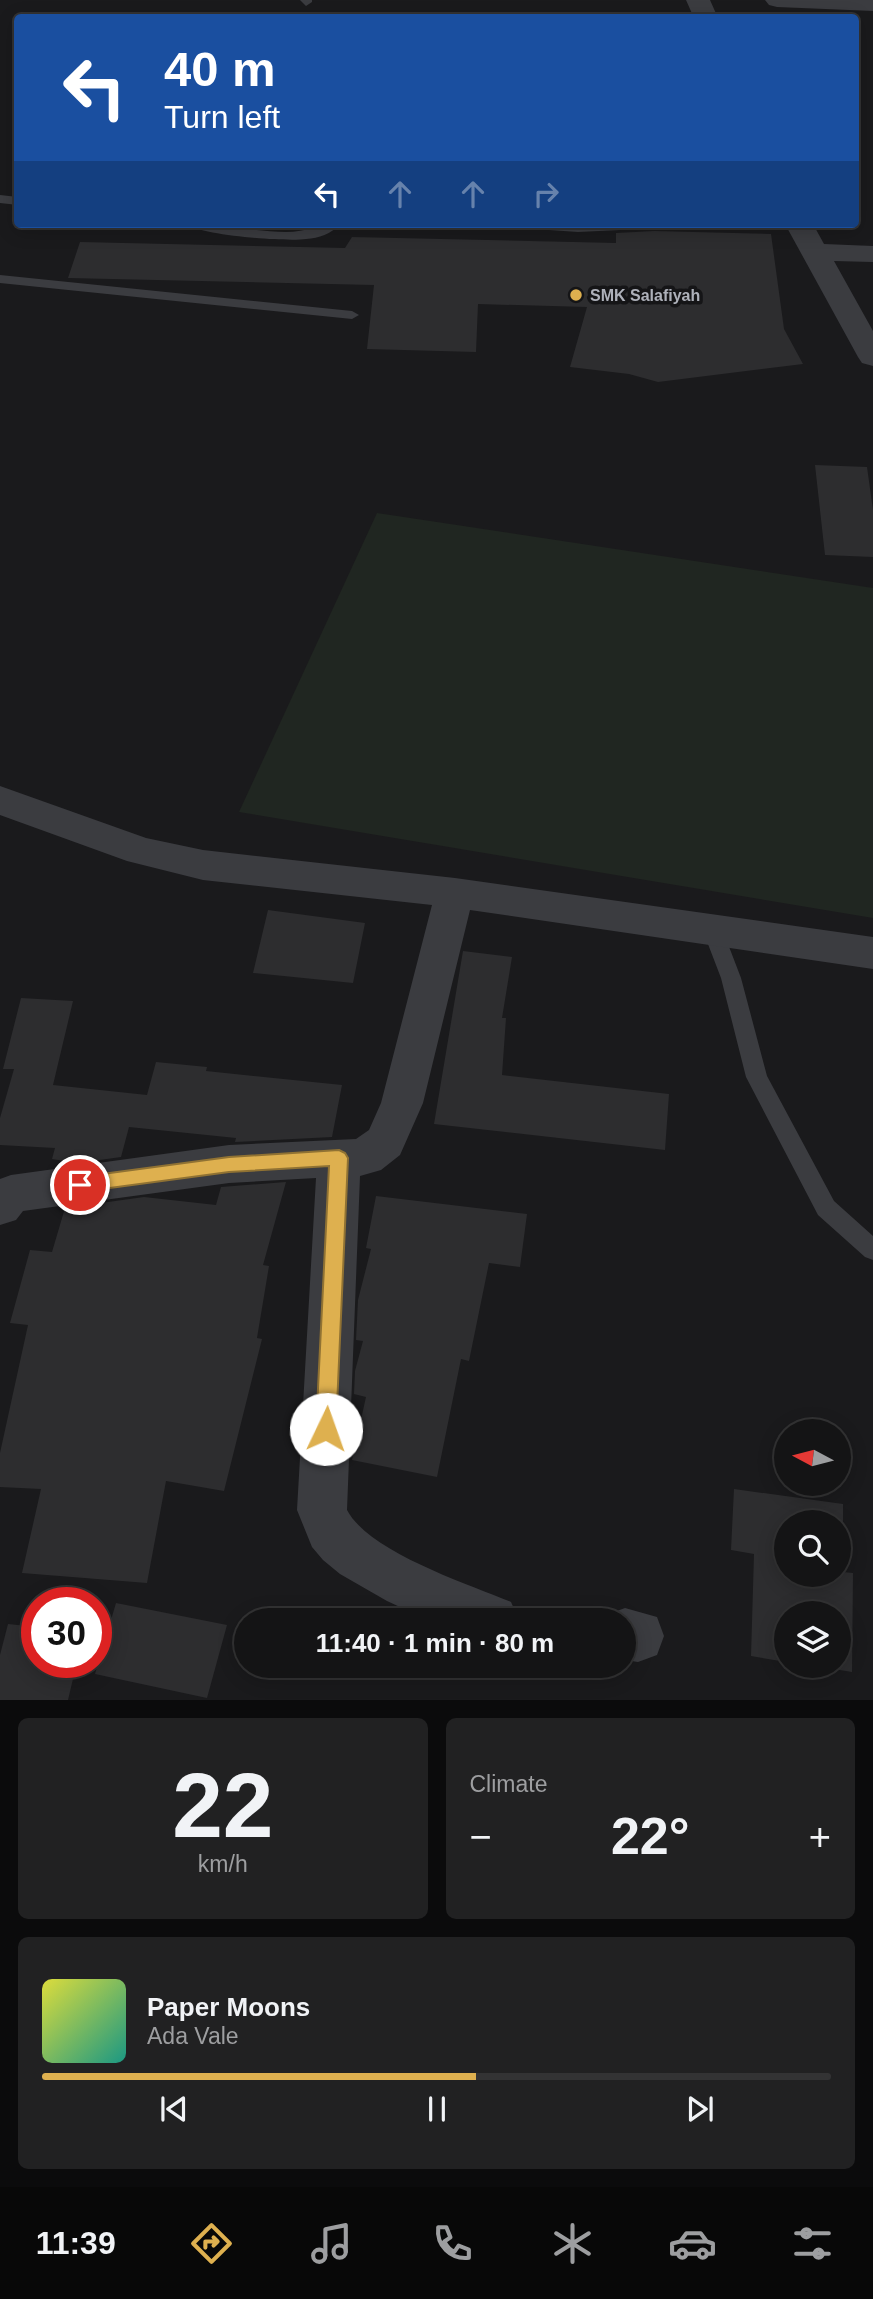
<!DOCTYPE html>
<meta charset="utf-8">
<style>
:root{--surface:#141415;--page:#212122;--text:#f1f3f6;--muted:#9d9ea0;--line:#333334;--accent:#deb04f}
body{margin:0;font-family:Helvetica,sans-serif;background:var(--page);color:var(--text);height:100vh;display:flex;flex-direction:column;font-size:26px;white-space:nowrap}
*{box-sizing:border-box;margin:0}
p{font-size:23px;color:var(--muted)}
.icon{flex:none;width:38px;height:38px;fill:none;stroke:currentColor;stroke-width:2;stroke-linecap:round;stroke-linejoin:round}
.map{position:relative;height:1700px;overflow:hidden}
.details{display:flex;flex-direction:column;gap:18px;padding:18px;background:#0b0b0c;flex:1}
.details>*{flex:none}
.banner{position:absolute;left:14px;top:14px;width:845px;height:214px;border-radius:7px;box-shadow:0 4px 18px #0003,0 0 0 2px var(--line);background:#1a4fa0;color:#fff;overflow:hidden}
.needle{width:46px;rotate:277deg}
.controls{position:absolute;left:774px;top:1419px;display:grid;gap:14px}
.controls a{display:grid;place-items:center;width:77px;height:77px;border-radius:50%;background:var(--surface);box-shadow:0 4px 18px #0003,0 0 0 2px var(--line);font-size:35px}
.speed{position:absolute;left:21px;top:1587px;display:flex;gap:14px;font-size:35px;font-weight:700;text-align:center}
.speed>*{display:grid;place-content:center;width:91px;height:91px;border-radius:50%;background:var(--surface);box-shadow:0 4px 18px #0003,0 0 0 2px var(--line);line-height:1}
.speed .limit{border:10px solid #d22;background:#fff;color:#111}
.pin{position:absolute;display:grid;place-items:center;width:60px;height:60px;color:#fff;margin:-30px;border:4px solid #fff;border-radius:50%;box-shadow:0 2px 7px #0007}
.me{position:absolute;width:77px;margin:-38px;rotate:3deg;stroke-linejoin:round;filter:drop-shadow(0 0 5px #0008)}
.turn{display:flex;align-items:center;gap:24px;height:147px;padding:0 35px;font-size:32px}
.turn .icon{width:91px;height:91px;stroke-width:2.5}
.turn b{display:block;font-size:49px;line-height:60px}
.lanes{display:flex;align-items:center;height:66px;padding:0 35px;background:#0003;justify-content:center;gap:35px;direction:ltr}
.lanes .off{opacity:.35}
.big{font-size:52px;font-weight:700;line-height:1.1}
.details .tile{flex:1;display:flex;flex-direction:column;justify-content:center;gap:10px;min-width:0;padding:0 24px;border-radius:10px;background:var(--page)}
.details .dial{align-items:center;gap:0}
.dial b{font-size:91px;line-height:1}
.song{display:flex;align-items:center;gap:21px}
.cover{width:84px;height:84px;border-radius:10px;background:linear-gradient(135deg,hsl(60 70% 55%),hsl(170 70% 35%))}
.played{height:7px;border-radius:4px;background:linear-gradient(90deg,var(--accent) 55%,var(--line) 55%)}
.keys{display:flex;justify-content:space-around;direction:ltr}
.heat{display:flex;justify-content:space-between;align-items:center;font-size:38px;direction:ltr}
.details .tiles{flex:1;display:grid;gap:18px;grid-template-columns:1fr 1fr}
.tile:last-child{grid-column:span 2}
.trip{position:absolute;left:234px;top:1608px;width:402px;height:70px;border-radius:35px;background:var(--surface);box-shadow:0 4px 18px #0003,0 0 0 2px var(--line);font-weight:700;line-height:70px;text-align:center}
.dock{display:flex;height:112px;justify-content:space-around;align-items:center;background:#080808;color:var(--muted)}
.dock .icon{width:49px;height:49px}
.dock .current{color:var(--accent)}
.dock b{font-size:32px;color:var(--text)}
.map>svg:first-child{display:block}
.green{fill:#202621}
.building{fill:#2d2d2f;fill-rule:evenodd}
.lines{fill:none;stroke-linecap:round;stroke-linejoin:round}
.lane{fill:#3b3c40;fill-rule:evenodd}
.street{fill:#3b3c40;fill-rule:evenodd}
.route{fill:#deb04f;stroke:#907233;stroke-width:2}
.poi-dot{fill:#deb04f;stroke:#151517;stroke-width:2.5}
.labels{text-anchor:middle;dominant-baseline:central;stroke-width:7;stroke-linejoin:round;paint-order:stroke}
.far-poi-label{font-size:16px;font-weight:bold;fill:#aeb1ba;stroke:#151517;text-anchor:start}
</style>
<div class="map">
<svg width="873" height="1701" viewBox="0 0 873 1701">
<rect width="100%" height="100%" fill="#1a1a1c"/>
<!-- green -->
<path class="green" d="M377 513 873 588V918L239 812Z"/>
<!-- building -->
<path class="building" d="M654 231 771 234 784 329 803 364 658 382 629 374 570 367 587 307 478 304 476 352 367 349 374 285 68 278 80 242 345 248 352 237 616 243V233Z
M815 465 867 467 873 510V557L825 555Z
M268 910 365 923 353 983 253 973Z
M463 951 512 957 502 1018H506L502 1075 669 1094 665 1150 434 1124Z
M21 998 73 1001 53 1085 147 1095 156 1062 207 1067 206 1071 342 1085 332 1137 235 1142 236 1138 129 1127 121 1157 78 1163 52 1159 55 1148 0 1145V1118L14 1069H3Z
M286 1182 263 1265 269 1266 257 1338 262 1339 224 1491 166 1481 147 1583 22 1573 41 1489 0 1487V1453L28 1325 10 1323 30 1250 52 1252 65 1208 144 1197 216 1205 221 1187Z
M376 1196 527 1214 520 1267 489 1263 469 1361 461 1359 437 1477 352 1460 366 1397 354 1394 355 1371 363 1341 356 1340 358 1300 371 1249 366 1248Z
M734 1489 843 1504V1572L853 1573 852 1672 815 1666H838V1614H786V1662L751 1656 754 1554 731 1550ZM786 1522H838V1575H786Z
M116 1603 227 1625 207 1698 95 1674Z
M8 1624 37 1627V1662H77L68 1700H0V1655Z"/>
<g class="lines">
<!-- lane -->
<path class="lane" d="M300 0H312V2L306 6Z
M0 195 18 197V205L0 203Z
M186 224C220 224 252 231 286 232 306 232 321 224 340 224 331 234 319 238 306 239 285 242 199 235 186 224Z
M513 224H670L663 228 578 232 520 228Z
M0 275 352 311 359 315 352 319 0 283Z
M713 923 720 926 723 931 741 978 767 1076 834 1201 873 1236V1260L865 1257 818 1215 746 1077 721 978 703 931 706 926Z"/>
<!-- street -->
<path class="street" d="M686 0H710L718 18H694Z
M765 0H873V11L777 7 769 5Z
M785 224H813L824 244 873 246V262L834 261 873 331V366L862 363 858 357Z
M0 786 146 838 203 850 455 878 873 937V969L470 910 423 1103 400 1155 381 1170 360 1176 347 1510C369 1552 468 1584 511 1602L519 1620H428L387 1601 340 1574 323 1560 312 1547 297 1510 316 1178 229 1183 23 1211 16 1220 0 1225V1179L11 1175 229 1145 356 1139 369 1130 381 1103 432 905 203 880 127 861 0 815Z
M625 1608 657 1617 664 1636 657 1655 638 1662 625 1660V1620H604L606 1615Z"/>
</g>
<!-- route -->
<path class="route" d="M339 1150 345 1153 348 1158 336 1429 333 1435 326 1438 319 1435 316 1429 329 1166 229 1172 80 1192 74 1190 71 1185 74 1179 80 1177 229 1157Z"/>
<!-- markers -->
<circle class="poi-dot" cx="576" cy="295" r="7"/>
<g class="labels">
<!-- far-poi labels -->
<g class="far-poi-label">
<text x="590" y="295">SMK Salafiyah</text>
</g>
</g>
</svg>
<div class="controls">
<a><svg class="needle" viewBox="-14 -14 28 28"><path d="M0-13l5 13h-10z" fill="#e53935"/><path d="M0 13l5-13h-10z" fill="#9d9ea0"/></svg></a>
<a><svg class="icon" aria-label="search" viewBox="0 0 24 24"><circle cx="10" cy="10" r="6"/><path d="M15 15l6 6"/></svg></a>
<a><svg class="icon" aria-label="layers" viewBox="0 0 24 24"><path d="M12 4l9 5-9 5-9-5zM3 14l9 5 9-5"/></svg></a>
</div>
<div class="speed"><div class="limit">30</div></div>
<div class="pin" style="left:80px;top:1185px;background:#d93025"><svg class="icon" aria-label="arrive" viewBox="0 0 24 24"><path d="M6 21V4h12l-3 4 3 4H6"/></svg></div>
<svg class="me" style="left:326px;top:1429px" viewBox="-20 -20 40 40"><circle r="19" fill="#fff"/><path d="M0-13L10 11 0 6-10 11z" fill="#deb04f"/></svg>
<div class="trip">11:40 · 1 min · 80 m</div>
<div class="banner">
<div class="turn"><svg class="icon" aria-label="left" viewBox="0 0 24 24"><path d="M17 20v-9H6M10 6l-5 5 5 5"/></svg><div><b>40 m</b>Turn left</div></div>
<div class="lanes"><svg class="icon" aria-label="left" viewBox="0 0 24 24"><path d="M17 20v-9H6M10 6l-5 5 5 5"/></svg><svg class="icon off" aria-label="ahead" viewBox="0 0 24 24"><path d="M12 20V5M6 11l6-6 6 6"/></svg><svg class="icon off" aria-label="ahead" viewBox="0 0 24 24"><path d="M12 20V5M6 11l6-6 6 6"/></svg><svg class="icon off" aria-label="right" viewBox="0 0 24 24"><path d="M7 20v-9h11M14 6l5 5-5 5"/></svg></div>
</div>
</div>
<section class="details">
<div class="tiles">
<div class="tile dial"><b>22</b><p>km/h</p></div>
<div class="tile"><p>Climate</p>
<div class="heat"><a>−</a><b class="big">22°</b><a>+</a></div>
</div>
<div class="tile">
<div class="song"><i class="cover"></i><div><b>Paper Moons</b><p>Ada Vale</p></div></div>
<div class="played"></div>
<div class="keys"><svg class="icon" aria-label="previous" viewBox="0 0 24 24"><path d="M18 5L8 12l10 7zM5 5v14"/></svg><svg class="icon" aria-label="pause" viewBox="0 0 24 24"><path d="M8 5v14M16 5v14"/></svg><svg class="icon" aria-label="next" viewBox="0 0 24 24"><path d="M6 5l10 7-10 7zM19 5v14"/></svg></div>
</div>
</div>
</section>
<nav class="dock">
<b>11:39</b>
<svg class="icon current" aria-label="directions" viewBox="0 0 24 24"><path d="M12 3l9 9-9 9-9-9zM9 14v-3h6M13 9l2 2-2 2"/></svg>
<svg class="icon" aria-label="music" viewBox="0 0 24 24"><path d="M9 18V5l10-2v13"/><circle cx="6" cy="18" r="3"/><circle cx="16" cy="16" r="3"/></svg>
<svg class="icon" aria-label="phone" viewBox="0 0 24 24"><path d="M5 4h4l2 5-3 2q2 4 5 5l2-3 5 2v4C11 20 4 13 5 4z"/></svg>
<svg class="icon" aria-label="climate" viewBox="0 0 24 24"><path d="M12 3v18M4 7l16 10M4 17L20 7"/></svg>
<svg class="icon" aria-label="car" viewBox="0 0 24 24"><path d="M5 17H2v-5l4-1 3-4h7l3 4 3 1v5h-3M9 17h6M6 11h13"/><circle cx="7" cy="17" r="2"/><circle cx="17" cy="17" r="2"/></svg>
<svg class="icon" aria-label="filters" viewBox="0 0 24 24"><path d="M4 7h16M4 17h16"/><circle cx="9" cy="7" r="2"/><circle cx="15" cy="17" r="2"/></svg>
</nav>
